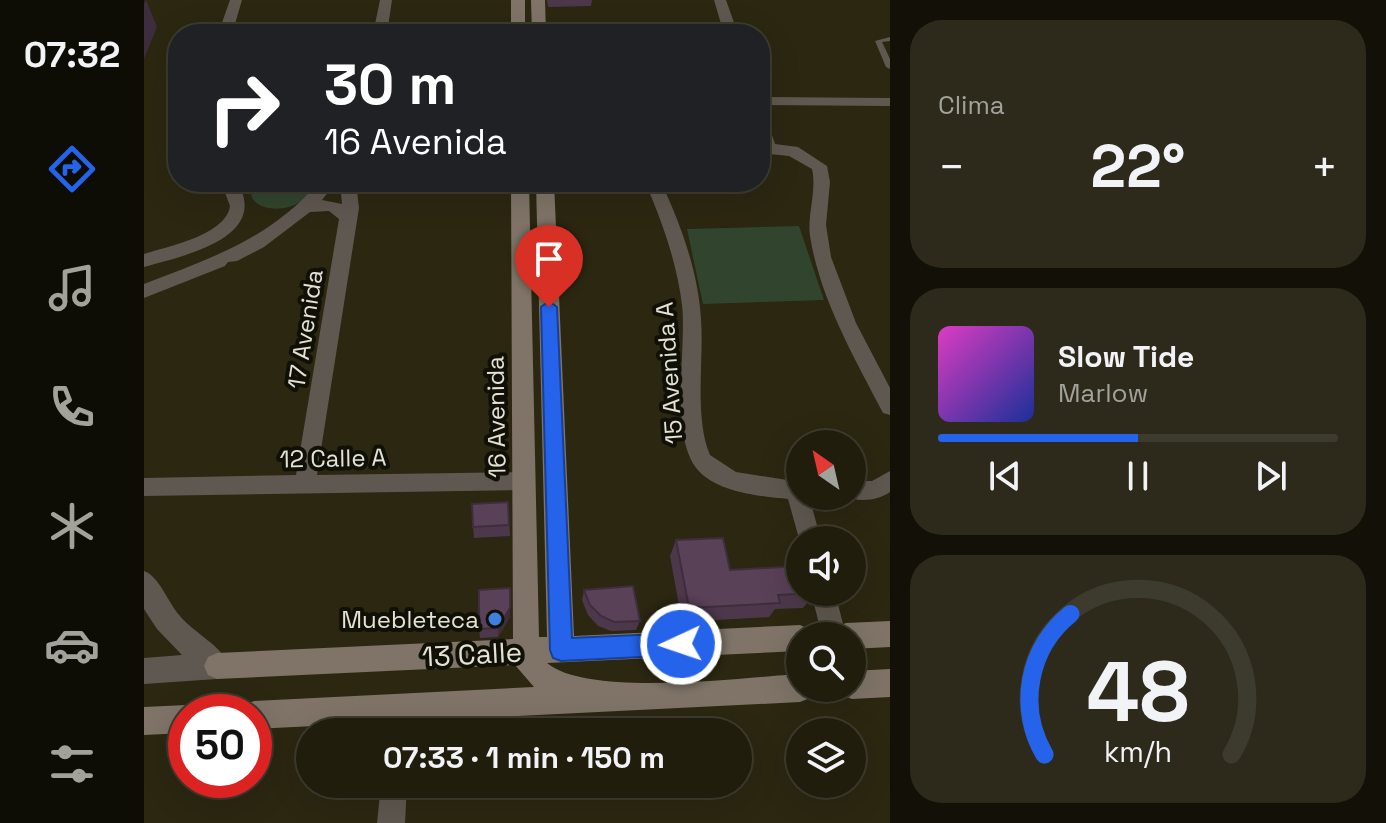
<!DOCTYPE html>
<html lang="es">
<meta charset="utf-8">
<style>
:root{--surface:#201d0d;--page:#2d2a1b;--text:#f1f3f6;--muted:#a2a29d;--line:#3d3b2e;--accent:#2563eb}
body{margin:0;font-family:"Space Grotesk",sans-serif;background:var(--page);color:var(--text);height:100vh;display:flex;flex-direction:column;font-size:30px;white-space:nowrap}
*{box-sizing:border-box;margin:0}
p{font-size:26px;color:var(--muted)}
.icon{flex:none;width:44px;height:44px;fill:none;stroke:currentColor;stroke-width:2;stroke-linecap:round;stroke-linejoin:round}
.map{position:relative;flex:1;overflow:hidden}
.sheet{display:flex;flex-direction:column;gap:20px;padding:20px;background:#121007;width:496px}
.sheet>*{flex:none}
.hud{position:absolute;left:24px;top:24px;width:602px;height:168px;border-radius:32px;box-shadow:0 8px 32px #0002,0 0 0 2px var(--line);background:#202124;color:#fff;overflow:hidden}
.needle{width:52px;rotate:326deg}
.tools{position:absolute;left:642px;top:430px;display:grid;gap:16px}
.tools a{display:grid;place-items:center;width:80px;height:80px;border-radius:50%;background:var(--surface);box-shadow:0 8px 32px #0002,0 0 0 2px var(--line);font-size:40px}
.speed{position:absolute;left:24px;top:694px;display:flex;gap:16px;font-size:40px;font-weight:700;text-align:center}
.speed>*{display:grid;place-content:center;width:104px;height:104px;border-radius:50%;background:var(--surface);box-shadow:0 8px 32px #0002,0 0 0 2px var(--line);line-height:1}
.speed .limit{border:12px solid #d22;background:#fff;color:#111}
.pin{position:absolute;display:grid;place-items:center;width:68px;height:68px;color:#fff;margin:-82px -34px;border-radius:50% 50% 50% 0;rotate:-45deg;box-shadow:0 0 8px #0007}
.pin .icon{rotate:45deg}
.me{position:absolute;width:88px;margin:-44px;rotate:267deg;stroke-linejoin:round;filter:drop-shadow(0 0 6px #0008)}
.turn{display:flex;align-items:center;gap:28px;height:168px;padding:0 24px;font-size:36px}
.turn .icon{width:104px;height:104px;stroke-width:2.5}
.turn b{display:block;font-size:56px;line-height:68px}
.big{font-size:60px;font-weight:600;line-height:1.1}
.sheet .card{flex:1;display:flex;flex-direction:column;justify-content:center;gap:12px;min-width:0;padding:0 28px;border-radius:32px;background:var(--page)}
.sheet .dial{align-items:center;gap:0}
.dial svg{height:208px;overflow:visible;fill:none;stroke:var(--line);stroke-width:7;stroke-linecap:round;text-anchor:middle}
.dial text{fill:var(--text);stroke:none}
.song{display:flex;align-items:center;gap:24px}
.cover{width:96px;height:96px;border-radius:12px;background:linear-gradient(135deg,hsl(310 70% 55%),hsl(230 70% 35%))}
.played{height:8px;border-radius:4px;background:linear-gradient(90deg,var(--accent) 50%,var(--line) 50%)}
.keys{display:flex;justify-content:space-around;direction:ltr}
.heat{display:flex;justify-content:space-between;align-items:center;font-size:44px;direction:ltr}
.trip{position:absolute;left:152px;top:718px;width:456px;height:80px;border-radius:40px;background:var(--surface);box-shadow:0 8px 32px #0002,0 0 0 2px var(--line);font-weight:600;line-height:80px;text-align:center}
main{display:flex;flex:1;min-height:0}
.menu{display:flex;flex-direction:column;width:144px;justify-content:space-around;align-items:center;background:#0d0c05;color:var(--muted)}
.menu .icon{width:56px;height:56px}
.menu .on{color:var(--accent)}
.menu b{font-size:36px;color:var(--text)}
.map>svg:first-child{display:block}
.green{fill:#31452e}
.lines{fill:none;stroke-linecap:round;stroke-linejoin:round}
.service{fill:#5f5850;fill-rule:evenodd}
.minor{fill:#5f5850;fill-rule:evenodd}
.tertiary{fill:#5f5850;fill-rule:evenodd}
.secondary{fill:#7f7467;fill-rule:evenodd}
.wall{fill:#4d384b}
.shaded-wall{fill:#3e2e3d}
.building{fill:#594157;stroke:#3e2e3d;stroke-width:2}
.route{fill:#2563eb;stroke:#184099;stroke-width:2}
.shop-dot{fill:#3f7fe0;stroke:#111007;stroke-width:3}
.labels{text-anchor:middle;dominant-baseline:central;stroke-width:8;stroke-linejoin:round;paint-order:stroke}
.street-label{font-size:24px;fill:#e4e2d5;stroke:#111007}
.poi-label{font-size:24px;fill:#e4e2d5;stroke:#111007;text-anchor:end}
.near-street-label{font-size:28px;fill:#e4e2d5;stroke:#111007}
</style>
<main>
<nav class="menu">
<b>07:32</b>
<svg class="icon on" aria-label="directions" viewBox="0 0 24 24"><path d="M12 3l9 9-9 9-9-9zM9 14v-3h6M13 9l2 2-2 2"/></svg>
<svg class="icon" aria-label="music" viewBox="0 0 24 24"><path d="M9 18V5l10-2v13"/><circle cx="6" cy="18" r="3"/><circle cx="16" cy="16" r="3"/></svg>
<svg class="icon" aria-label="phone" viewBox="0 0 24 24"><path d="M5 4h4l2 5-3 2q2 4 5 5l2-3 5 2v4C11 20 4 13 5 4z"/></svg>
<svg class="icon" aria-label="climate" viewBox="0 0 24 24"><path d="M12 3v18M4 7l16 10M4 17L20 7"/></svg>
<svg class="icon" aria-label="car" viewBox="0 0 24 24"><path d="M5 17H2v-5l4-1 3-4h7l3 4 3 1v5h-3M9 17h6M6 11h13"/><circle cx="7" cy="17" r="2"/><circle cx="17" cy="17" r="2"/></svg>
<svg class="icon" aria-label="filters" viewBox="0 0 24 24"><path d="M4 7h16M4 17h16"/><circle cx="9" cy="7" r="2"/><circle cx="15" cy="17" r="2"/></svg>
</nav>
<div class="map">
<svg width="746" height="823" viewBox="0 0 746 823">
<rect width="100%" height="100%" fill="#2b2711"/>
<!-- green -->
<path class="green" d="M109 182H168C166 218 93 217 109 182Z
M655 226 680 300 559 304 543 229Z"/>
<g class="lines">
<!-- service -->
<path class="service" d="M746 37V41L738 42 746 59V69L742 67 731 41Z"/>
<!-- minor -->
<path class="minor" d="M86 0H98L88 34H74Z
M236 0H248L243 34H229Z
M570 0H582L594 34H580Z
M514 26 521 30 519 33 388 32 395 28Z
M616 97 746 98V106L616 105Z
M616 118 624 123 631 144 654 147 683 166 686 182 682 225 687 257 712 323 746 388V415L739 413C710 357 676 299 666 236 663 214 673 191 668 169L645 156 616 153Z
M77 182H93C127 238 39 256 0 267V254C25 246 82 235 86 206Z
M175 182H192L178 200 198 204 196 182H212L215 208 173 475 379 472 386 474 390 481 386 488 379 490 0 496V478L152 475 195 219 185 211 166 212 120 247 93 261 84 262 81 266 0 298V284C67 258 126 239 175 182Z
M501 182H517C537 225 554 271 557 319 560 359 550 418 566 455L592 472 656 482V496H665L677 540H656V542L644 499C616 496 573 493 553 469 525 434 543 349 538 305 533 263 518 221 501 182Z
M746 471V492C733 501 716 502 700 497L708 496V481H728Z
M667 592H691L702 636H678Z
M257 694 266 698 270 707 268 732H242L248 698Z
M237 784H263L261 823H233Z"/>
<!-- tertiary -->
<path class="tertiary" d="M0 571C16 577 24 603 36 616 50 633 78 646 86 666L82 675 73 679 0 684V658L38 655 13 629 0 609Z"/>
<!-- secondary -->
<path class="secondary" d="M367 0H381V34H367Z
M387 0H401L402 34H388Z
M367 182H385L395 637H403L392 182H410L430 636 656 625 665 629 668 636H656V651L403 663C445 698 600 677 656 674V688H670L666 698 656 702 110 729V712H97L100 705 110 701 390 687 371 665 73 679 64 675 60 666 64 657 73 653 369 639Z
M746 621V647L708 649V636H689L693 627 702 623Z
M746 669V697L708 699 698 695 696 688H708V671Z
M42 705 53 712H42V733L0 735V707Z"/>
</g>
<!-- wall -->
<path class="wall" d="M403 0H448L447 6 404 7Z
M364 502 366 536 330 538 329 527Z
M532 540 586 570 671 593 659 608 631 609 625 617 538 622 526 556Z
M366 588V617L354 637 336 638 335 629Z
M440 590 496 621 492 630 467 631 454 626 444 615 438 600Z"/>
<!-- shaded-wall -->
<path class="shaded-wall" d="M2 0 13 27 0 59V4Z
M366 608V617L354 637V628Z"/>
<!-- building -->
<path class="building" d="M364 502 365 525 329 527 328 504Z
M579 538 586 570 656 566V592H671V593L634 595 636 603 545 608 532 540Z
M489 586 496 621 470 622 457 616 446 605 440 590Z
M366 588V608L354 628 335 629V590Z"/>
<!-- route -->
<path class="route" d="M405 301 413 307 428 638 537 633 544 636 548 644 544 652 537 655 417 661 409 658 406 650 397 307Z"/>
<!-- markers -->
<circle class="shop-dot" cx="351" cy="619" r="8"/>
<g class="labels">
<!-- street labels -->
<g class="street-label">
<text transform="translate(161 329) rotate(-81)">17 Avenida</text>
<text transform="translate(525 373) rotate(-94)">15 Avenida A</text>
<text transform="translate(352 417) rotate(-91)">16 Avenida</text>
<text transform="translate(189 458) rotate(-1)">12 Calle A</text>
</g>
<!-- poi labels -->
<g class="poi-label">
<text x="335" y="619">Muebleteca</text>
</g>
<!-- near-street labels -->
<g class="near-street-label">
<text transform="translate(328 654) rotate(-3)">13 Calle</text>
</g>
</g>
</svg>
<div class="tools">
<a><svg class="needle" viewBox="-14 -14 28 28"><path d="M0-13l5 13h-10z" fill="#e53935"/><path d="M0 13l5-13h-10z" fill="#a2a29d"/></svg></a>
<a><svg class="icon" aria-label="sound" viewBox="0 0 24 24"><path d="M4 9h4l5-4v14l-5-4H4zM17 9q2 3 0 6"/></svg></a>
<a><svg class="icon" aria-label="search" viewBox="0 0 24 24"><circle cx="10" cy="10" r="6"/><path d="M15 15l6 6"/></svg></a>
<a><svg class="icon" aria-label="layers" viewBox="0 0 24 24"><path d="M12 4l9 5-9 5-9-5zM3 14l9 5 9-5"/></svg></a>
</div>
<div class="speed"><div class="limit">50</div></div>
<div class="pin" style="left:405px;top:307px;background:#d93025"><svg class="icon" aria-label="arrive" viewBox="0 0 24 24"><path d="M6 21V4h12l-3 4 3 4H6"/></svg></div>
<svg class="me" style="left:537px;top:644px" viewBox="-20 -20 40 40"><circle r="17" fill="#2563eb" stroke="#fff" stroke-width="3"/><path d="M0-11L8 9 0 5-8 9z" fill="#fff"/></svg>
<div class="trip">07:33 · 1 min · 150 m</div>
<div class="hud">
<div class="turn"><svg class="icon" aria-label="right" viewBox="0 0 24 24"><path d="M7 20v-9h11M14 6l5 5-5 5"/></svg><div><b>30 m</b>16 Avenida</div></div>
</div>
</div>
<section class="sheet">
<div class="card"><p>Clima</p>
<div class="heat"><a>−</a><b class="big">22°</b><a>+</a></div>
</div>
<div class="card">
<div class="song"><i class="cover"></i><div><b>Slow Tide</b><p>Marlow</p></div></div>
<div class="played"></div>
<div class="keys"><svg class="icon" aria-label="previous" viewBox="0 0 24 24"><path d="M18 5L8 12l10 7zM5 5v14"/></svg><svg class="icon" aria-label="pause" viewBox="0 0 24 24"><path d="M8 5v14M16 5v14"/></svg><svg class="icon" aria-label="next" viewBox="0 0 24 24"><path d="M6 5l10 7-10 7zM19 5v14"/></svg></div>
</div>
<div class="card dial"><svg viewBox="0 0 100 80">
<path d="M14 69A42 42 0 1 1 86 69"/>
<path d="M14 69A42 42 0 0 1 24 15" stroke="#2563eb"/>
<text x="50" y="56" font-size="32" font-weight="700">48</text>
<text x="50" y="72" font-size="11">km/h</text>
</svg></div>
</section>
</main>
